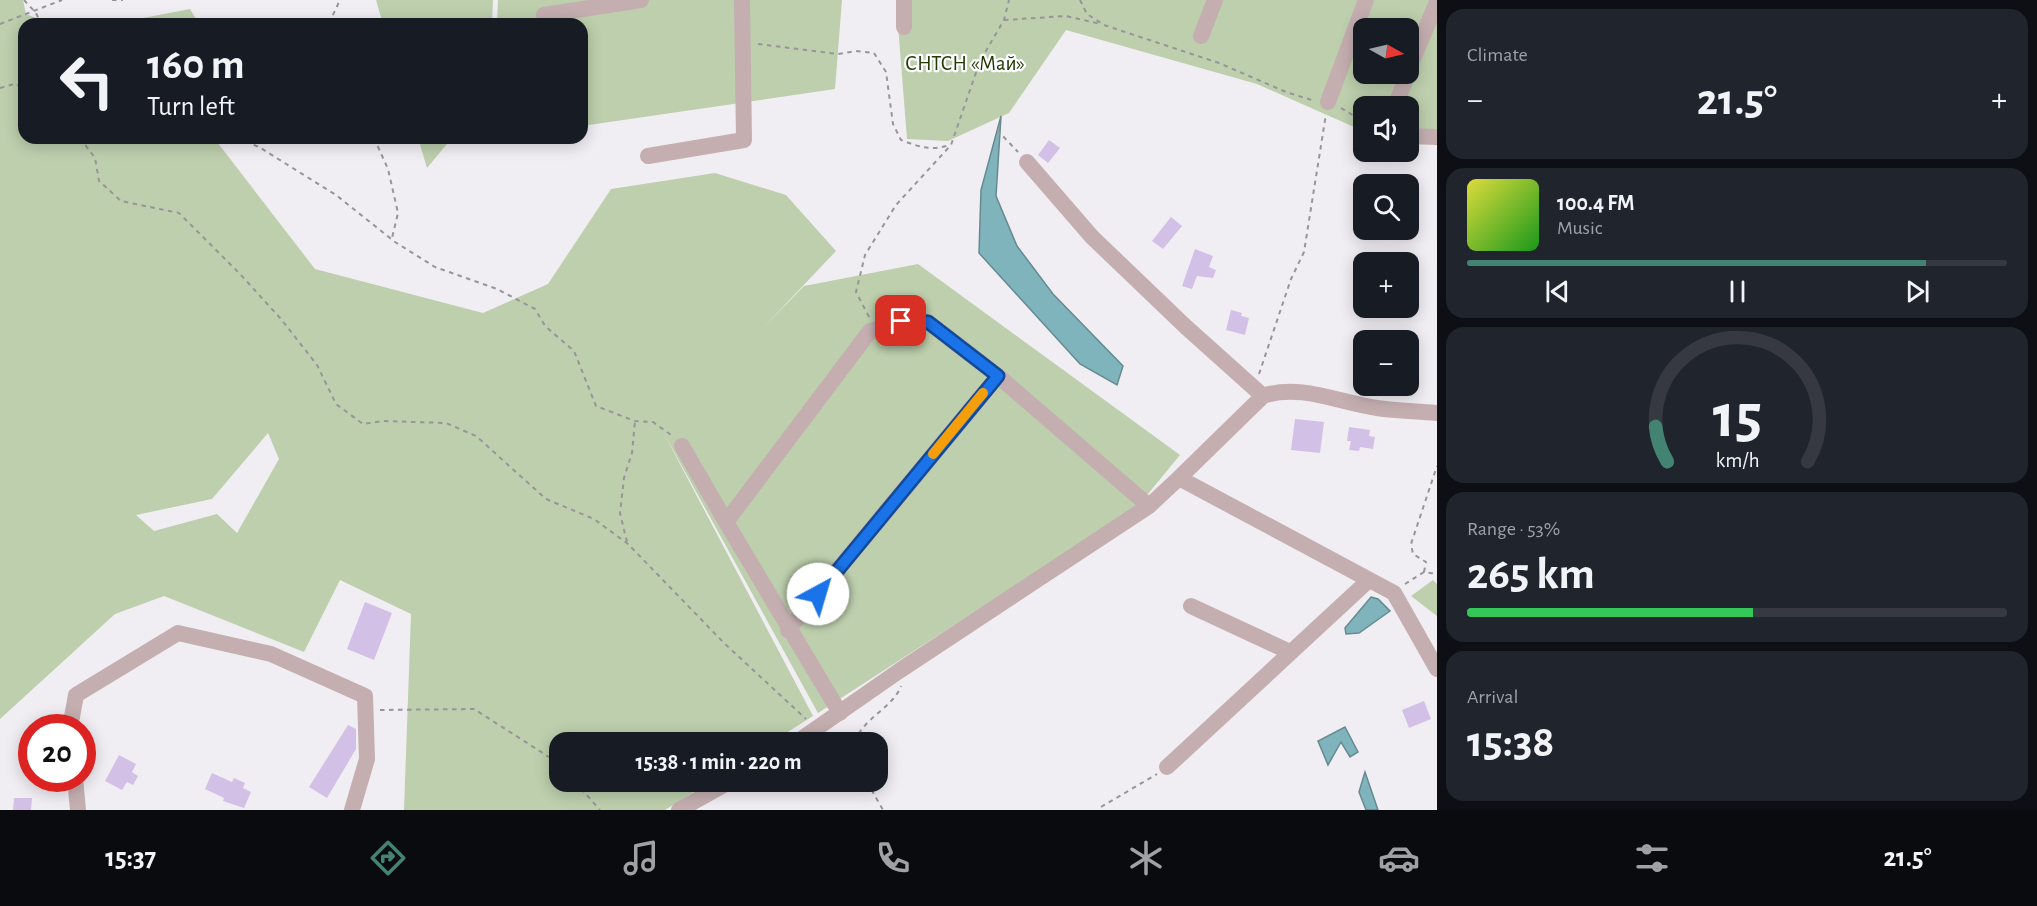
<!DOCTYPE html>
<meta charset="utf-8">
<style>
:root{--surface:#171b24;--page:#20242c;--text:#f1f3f6;--muted:#9ea1a6;--line:#363941;--accent:#438372}
body{margin:0;font-family:"Alegreya Sans",sans-serif;background:var(--page);color:var(--text);height:100vh;display:flex;flex-direction:column;font-size:22px;white-space:nowrap}
*{box-sizing:border-box;margin:0}
p{font-size:20px;color:var(--muted)}
.icon{flex:none;width:33px;height:33px;fill:none;stroke:currentColor;stroke-width:2;stroke-linecap:round;stroke-linejoin:round}
.map{position:relative;flex:1;overflow:hidden}
.drawer{display:flex;flex-direction:column;gap:9px;padding:9px;background:#0d0f14;width:600px}
.drawer>*{flex:none}
.top-card{position:absolute;left:18px;top:18px;width:570px;height:126px;border-radius:18px;box-shadow:0 3px 15px #0003;background:#171b24;color:var(--text);overflow:hidden}
.needle{width:39px;rotate:98deg}
.fabs{position:absolute;left:1353px;top:18px;display:grid;gap:12px}
.fabs a{display:grid;place-items:center;width:66px;height:66px;border-radius:12px;background:var(--surface);box-shadow:0 3px 15px #0003;font-size:30px}
.speed{position:absolute;left:18px;top:714px;display:flex;gap:12px;font-size:30px;font-weight:700;text-align:center}
.speed>*{display:grid;place-content:center;width:78px;height:78px;border-radius:50%;background:var(--surface);box-shadow:0 3px 15px #0003;line-height:1}
.speed .limit{border:9px solid #d22;background:#fff;color:#111}
.pin{position:absolute;display:grid;place-items:center;width:51px;height:51px;color:#fff;margin:-26px;border-radius:12px;box-shadow:0 3px 9px #0006}
.me{position:absolute;width:66px;margin:-33px;rotate:39deg;stroke-linejoin:round;filter:drop-shadow(0 0 4px #0008)}
.turn{display:flex;align-items:center;gap:21px;height:126px;padding:0 30px;font-size:27px}
.turn .icon{width:78px;height:78px;stroke-width:2.5}
.turn b{display:block;font-size:42px;line-height:51px}
.big{font-size:45px;font-weight:600;line-height:1.1}
.drawer .widget{flex:1;display:flex;flex-direction:column;justify-content:center;gap:9px;min-width:0;padding:0 21px;border-radius:18px;background:var(--page)}
.drawer .dial{align-items:center;gap:0}
.dial svg{height:156px;overflow:visible;fill:none;stroke:var(--line);stroke-width:7;stroke-linecap:round;text-anchor:middle}
.dial text{fill:var(--text);stroke:none}
.song{display:flex;align-items:center;gap:18px}
.cover{width:72px;height:72px;border-radius:9px;background:linear-gradient(135deg,hsl(60 70% 55%),hsl(120 70% 35%))}
.played{height:6px;border-radius:3px;background:linear-gradient(90deg,var(--accent) 85%,var(--line) 85%)}
.keys{display:flex;justify-content:space-around;direction:ltr}
.heat{display:flex;justify-content:space-between;align-items:center;font-size:33px;direction:ltr}
.charge{height:9px;border-radius:4px;background:linear-gradient(90deg,#34c759 53%,var(--line) 0)}
.trip{position:absolute;left:549px;top:732px;width:339px;height:60px;border-radius:18px;background:var(--surface);box-shadow:0 3px 15px #0003;font-weight:600;line-height:60px;text-align:center}
.tab-bar{display:flex;height:96px;justify-content:space-around;align-items:center;background:#090b0e;color:var(--muted)}
.tab-bar .icon{width:42px;height:42px}
.tab-bar .current{color:var(--accent)}
.tab-bar b{font-size:27px;color:var(--text)}
main{display:flex;flex:1;min-height:0}
.map>svg:first-child{display:block}
.green{fill:#bdcfad;fill-rule:evenodd}
.water{fill:#7fb4bc;stroke:#668a90;stroke-width:1.5}
.building{fill:#d3c0e6}
.lines{fill:none;stroke-linecap:round;stroke-linejoin:round}
.path{stroke:#979599;stroke-width:2;stroke-dasharray:4.5 4.5;stroke-linecap:butt}
.minor{stroke:#c4aeb0;stroke-width:16}
.route-casing{stroke:#114b97;stroke-width:15}
.route{stroke:#1a73e8;stroke-width:10}
.slow{stroke:#f59e0b;stroke-width:10}
.labels{text-anchor:middle;dominant-baseline:central;stroke-width:4.5;stroke-linejoin:round;paint-order:stroke}
.park-label{font-size:21px;fill:#213900;stroke:#fdfcff}
</style>
<main>
<div class="map">
<svg width="1437" height="810" viewBox="0 0 1437 810">
<rect width="100%" height="100%" fill="#f0eef3"/>
<!-- green -->
<path class="green" d="M0 0H23L26 14 50 24H24V138H214L315 269 483 313 548 284 611 189 715 173 786 195 836 251 760 331 804 286 918 264 1180 455 1138 506 818 713 662 430 813 716 772 742H560V782H710L665 810H404L411 614 340 580 304 652 164 596 115 614 0 719ZM268 433 279 459 237 533 217 514 154 531 136 515 212 499Z
M376 0H493L492 24H383Z
M498 0H842L835 89 582 126V24H497Z
M896 0H1437V140L1409 138 1408 106H1364L1363 131 1257 84 1066 30 1009 113 948 141 907 139ZM1364 28H1408V74H1364Z
M190 9 199 24H112Z
M418 138H452L427 168Z
M1433 580 1437 584V616L1411 596Z"/>
<!-- water -->
<path class="water" d="M1001 116 996 196 1017 246 1053 294 1123 366 1117 385 1080 364 979 253 981 190Z
M1371 597 1378 599 1390 611 1359 633 1346 634 1345 628Z
M1345 727 1358 752 1350 757 1341 742 1328 765 1318 741Z
M1365 772 1378 810H1366L1359 792Z"/>
<!-- building -->
<path class="building" d="M1049 140 1060 148 1048 163 1038 155Z
M1171 217 1182 226 1163 249 1152 241Z
M1195 249 1213 256 1209 267 1216 270 1213 278 1197 276 1192 289 1182 286Z
M1231 310 1242 313 1241 316 1249 318 1245 335 1226 330Z
M1295 419 1324 422 1320 453 1291 450Z
M1349 427 1370 430 1369 436 1375 437 1373 449 1360 447 1359 451 1349 450 1351 441H1347Z
M365 602 392 613 374 660 347 649Z
M1424 701 1431 719 1409 728 1402 710Z
M348 725 356 729V749L327 798 309 787Z
M119 755 136 764 132 772 138 776 133 785 127 782 122 790 105 781Z
M212 773 232 782 234 778 245 783 243 788 251 792 244 808 223 801 224 798 205 789Z
M14 798H32L31 810H13Z"/>
<g class="lines">
<!-- path -->
<path class="path" d="M24 0 36 13 41 24
M112 0H123
M1080 0 1087 14 1104 25 1219 63 1286 92 1315 101
M1004 20 1066 16 1101 24
M0 24 62 0
M332 24V17L340 0
M758 44 838 54 856 51 874 53 886 72 893 124 901 140C919 147 931 151 950 145
M0 88 14 84 24 87
M1341 108 1364 122
M997 130 1018 152
M80 138 95 158 99 181 121 201 179 213 241 275 281 319 317 365 336 404 363 424 383 421 446 423 476 436 546 499 594 519 628 544 724 643 806 719
M237 138 259 147 336 195 395 242 435 267 497 289 535 309 545 326 574 351 596 406 635 421 653 422 674 437
M374 138 388 169 398 213 392 238
M869 317 856 292 865 255 896 205 951 145 980 61 1004 20 1009 0
M1259 374 1291 279 1304 252 1326 114
M627 542 620 513 624 478 632 453 635 421
M1424 572 1426 562 1413 554 1411 544 1437 466
M1405 584 1424 572 1437 574
M380 710 474 709 560 764
M833 734 840 742
M856 742C858 722 894 707 901 686
M575 782 600 810
M867 782 883 810
M1101 807 1157 774"/>
<!-- minor -->
<path class="minor" d="M544 15 641 0
M904 27V0
M1201 36 1215 0
M1408 71 1437 2
M1328 102 1366 0
M1395 106 1408 74
M1408 136 1437 137
M648 156 744 140 742 0
M1027 162 1092 237 1186 327 1263 396
M682 446 726 522
M1179 478 1263 396C1300 383 1340 403 1377 408 1397 411 1417 411 1437 413
M1191 606 1290 652
M788 630 998 376
M840 713 726 522 870 331 901 321 928 322 998 376 1149 506
M70 728 76 695 178 633 271 654 365 696 367 759 352 810
M797 742 899 671 1149 506 1179 478 1394 593 1437 669
M1167 767 1369 580
M75 778 78 810
M679 810 729 782"/>
</g>
<g class="lines">
<!-- route casing -->
<g class="route-casing">
<path id="route" d="M818 594 998 376 928 322 901 321"/>
</g>
<!-- route -->
<use href="#route" class="route"/>
<!-- slow -->
<path class="slow" d="M933 454 983 393"/>
</g>
<g class="labels">
<!-- park labels -->
<g class="park-label">
<text x="965" y="63">СНТСН «Май»</text>
</g>
</g>
</svg>
<div class="fabs">
<a><svg class="needle" viewBox="-14 -14 28 28"><path d="M0-13l5 13h-10z" fill="#e53935"/><path d="M0 13l5-13h-10z" fill="#9ea1a6"/></svg></a>
<a><svg class="icon" aria-label="sound" viewBox="0 0 24 24"><path d="M4 9h4l5-4v14l-5-4H4zM17 9q2 3 0 6"/></svg></a>
<a><svg class="icon" aria-label="search" viewBox="0 0 24 24"><circle cx="10" cy="10" r="6"/><path d="M15 15l6 6"/></svg></a>
<a>+</a>
<a>−</a>
</div>
<div class="speed"><div class="limit">20</div></div>
<div class="pin" style="left:901px;top:321px;background:#d93025"><svg class="icon" aria-label="arrive" viewBox="0 0 24 24"><path d="M6 21V4h12l-3 4 3 4H6"/></svg></div>
<svg class="me" style="left:818px;top:594px" viewBox="-20 -20 40 40"><circle r="19" fill="#fff"/><path d="M0-13L10 11 0 6-10 11z" fill="#1a73e8"/></svg>
<div class="trip">15:38 · 1 min · 220 m</div>
<div class="top-card">
<div class="turn"><svg class="icon" aria-label="left" viewBox="0 0 24 24"><path d="M17 20v-9H6M10 6l-5 5 5 5"/></svg><div><b>160 m</b>Turn left</div></div>
</div>
</div>
<section class="drawer">
<div class="widget"><p>Climate</p>
<div class="heat"><a>−</a><b class="big">21.5°</b><a>+</a></div>
</div>
<div class="widget">
<div class="song"><i class="cover"></i><div><b>100.4 FM</b><p>Music</p></div></div>
<div class="played"></div>
<div class="keys"><svg class="icon" aria-label="previous" viewBox="0 0 24 24"><path d="M18 5L8 12l10 7zM5 5v14"/></svg><svg class="icon" aria-label="pause" viewBox="0 0 24 24"><path d="M8 5v14M16 5v14"/></svg><svg class="icon" aria-label="next" viewBox="0 0 24 24"><path d="M6 5l10 7-10 7zM19 5v14"/></svg></div>
</div>
<div class="widget dial"><svg viewBox="0 0 100 80">
<path d="M14 69A42 42 0 1 1 86 69"/>
<path d="M14 69A42 42 0 0 1 8 51" stroke="#438372"/>
<text x="50" y="56" font-size="32" font-weight="700">15</text>
<text x="50" y="72" font-size="11">km/h</text>
</svg></div>
<div class="widget"><p>Range · 53%</p><b class="big">265 km</b><div class="charge"></div></div>
<div class="widget"><p>Arrival</p><b class="big">15:38</b></div>
</section>
</main>
<nav class="tab-bar">
<b>15:37</b>
<svg class="icon current" aria-label="directions" viewBox="0 0 24 24"><path d="M12 3l9 9-9 9-9-9zM9 14v-3h6M13 9l2 2-2 2"/></svg>
<svg class="icon" aria-label="music" viewBox="0 0 24 24"><path d="M9 18V5l10-2v13"/><circle cx="6" cy="18" r="3"/><circle cx="16" cy="16" r="3"/></svg>
<svg class="icon" aria-label="phone" viewBox="0 0 24 24"><path d="M5 4h4l2 5-3 2q2 4 5 5l2-3 5 2v4C11 20 4 13 5 4z"/></svg>
<svg class="icon" aria-label="climate" viewBox="0 0 24 24"><path d="M12 3v18M4 7l16 10M4 17L20 7"/></svg>
<svg class="icon" aria-label="car" viewBox="0 0 24 24"><path d="M5 17H2v-5l4-1 3-4h7l3 4 3 1v5h-3M9 17h6M6 11h13"/><circle cx="7" cy="17" r="2"/><circle cx="17" cy="17" r="2"/></svg>
<svg class="icon" aria-label="filters" viewBox="0 0 24 24"><path d="M4 7h16M4 17h16"/><circle cx="9" cy="7" r="2"/><circle cx="15" cy="17" r="2"/></svg>
<b>21.5°</b>
</nav>
